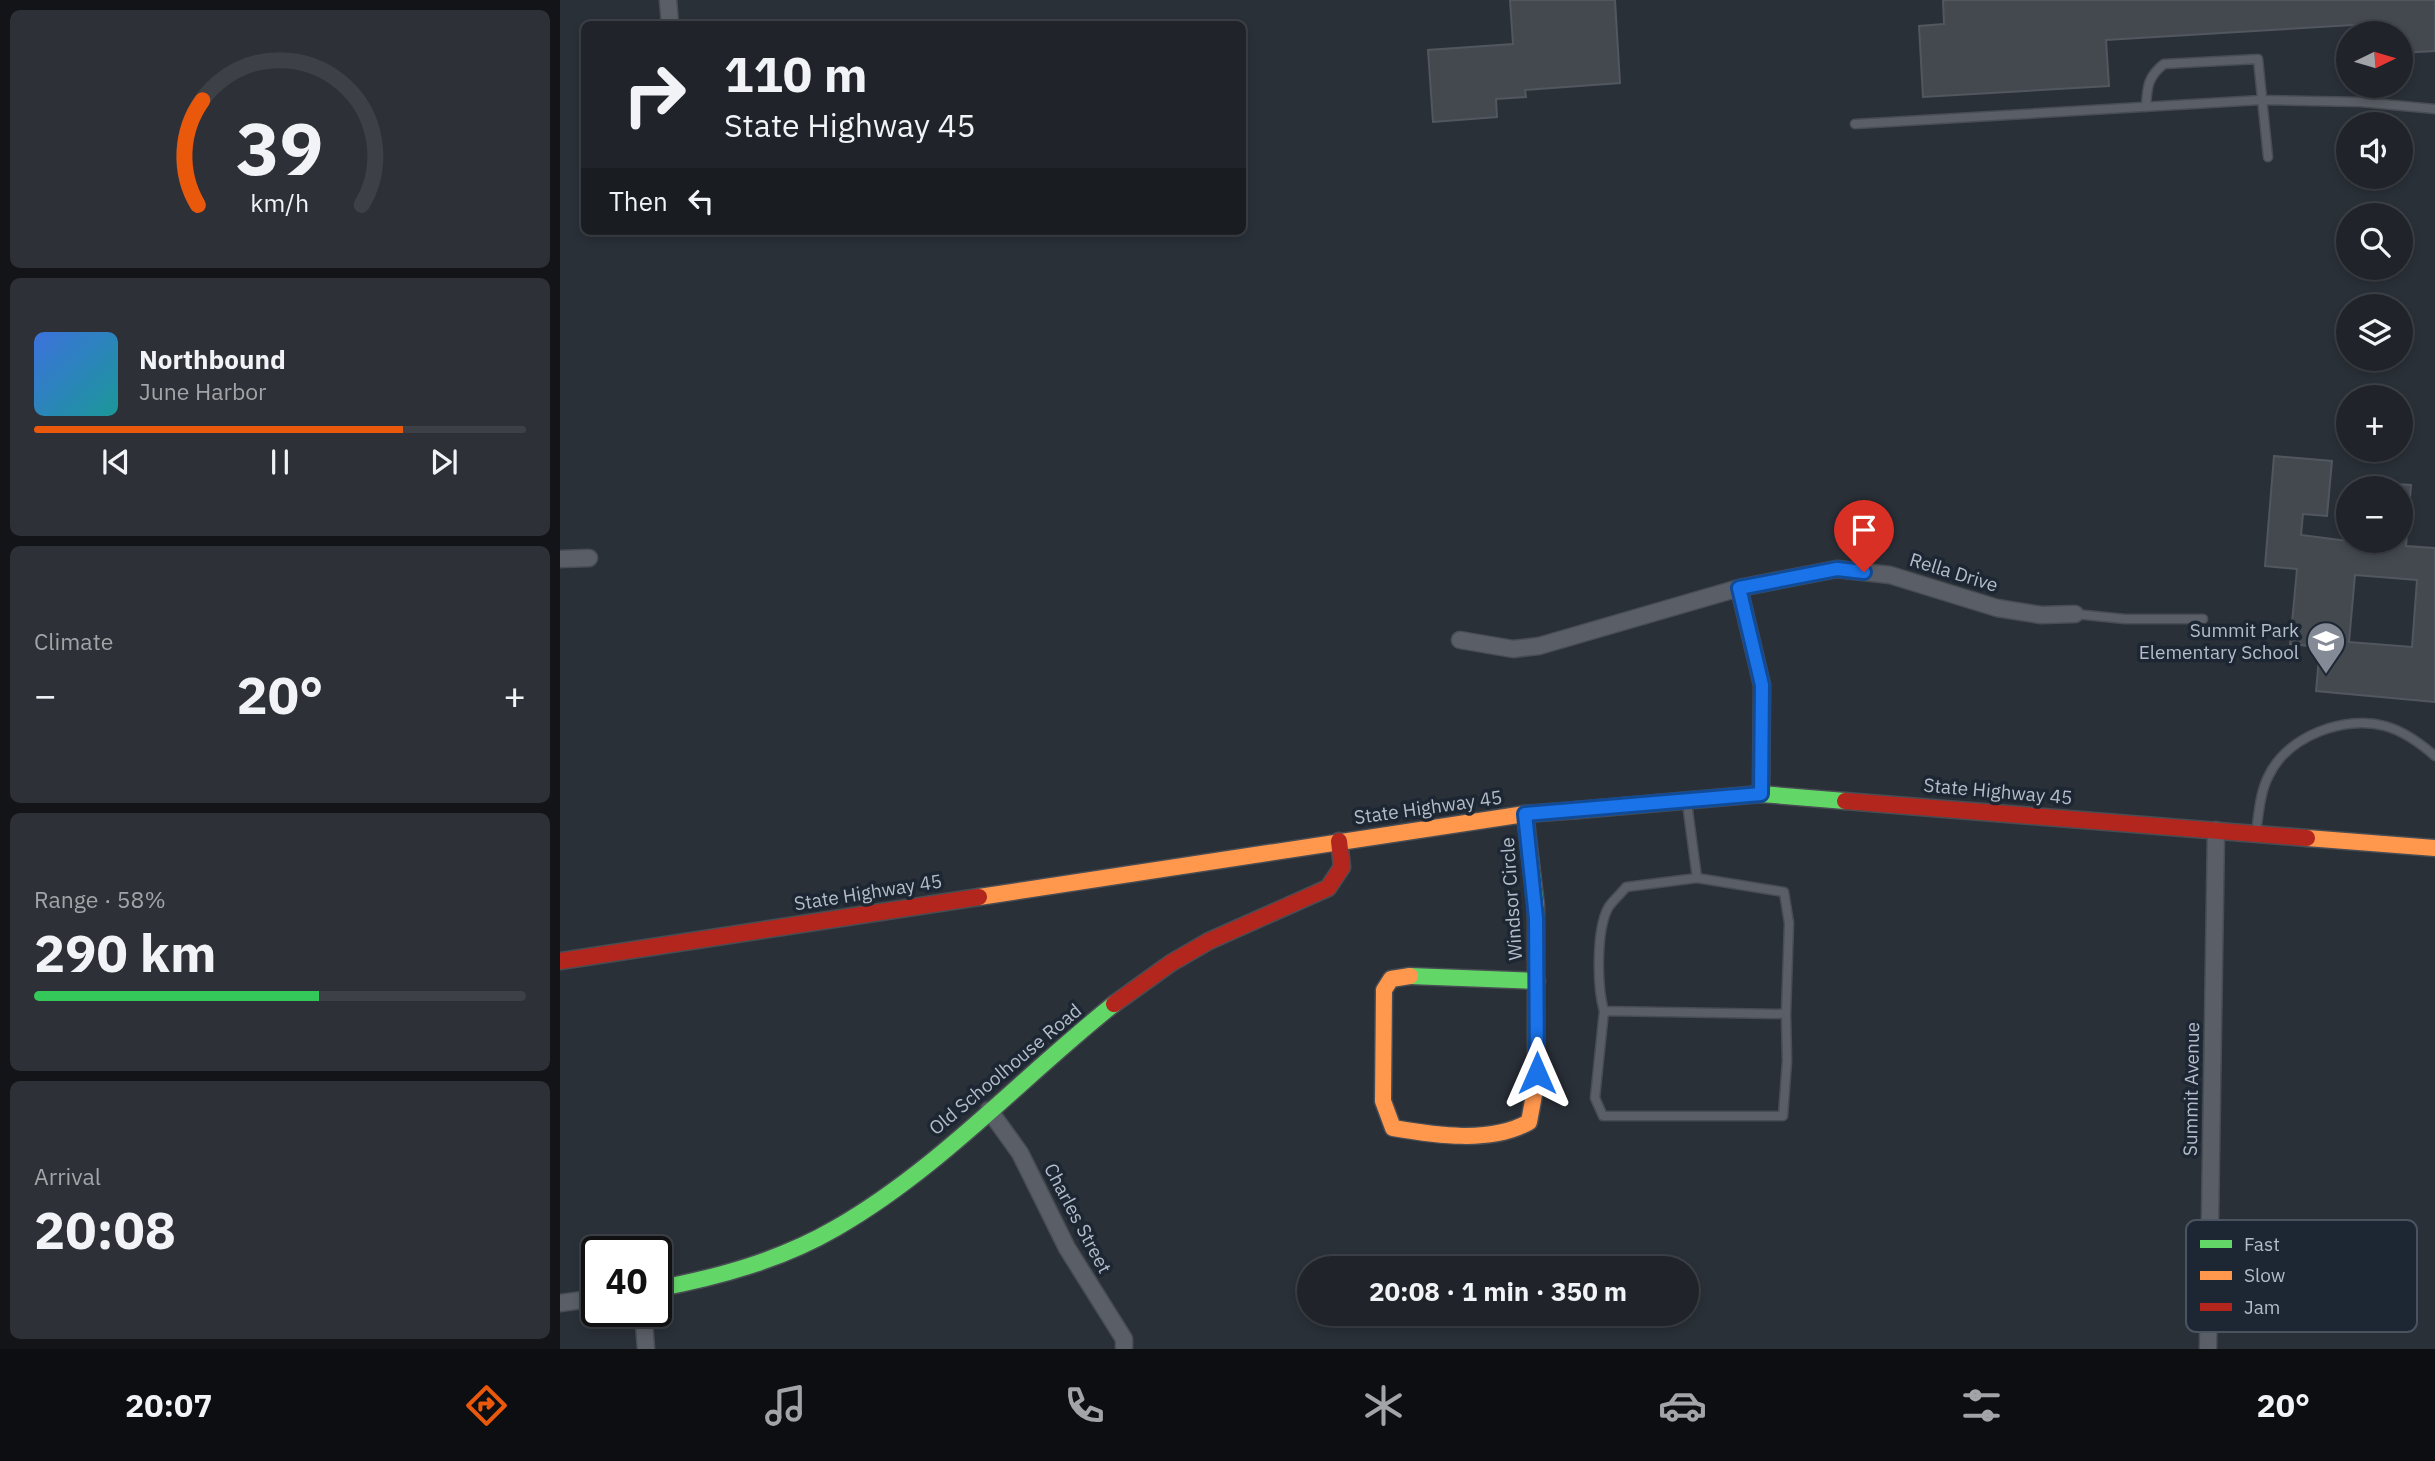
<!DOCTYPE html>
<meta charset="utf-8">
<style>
:root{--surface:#20242a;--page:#2d3036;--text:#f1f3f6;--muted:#a2a4a8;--line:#3d4147;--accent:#ea580c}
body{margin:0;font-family:"IBM Plex Sans",sans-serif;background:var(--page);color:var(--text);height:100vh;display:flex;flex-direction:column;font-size:26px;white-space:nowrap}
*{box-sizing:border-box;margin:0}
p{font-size:23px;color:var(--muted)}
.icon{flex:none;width:38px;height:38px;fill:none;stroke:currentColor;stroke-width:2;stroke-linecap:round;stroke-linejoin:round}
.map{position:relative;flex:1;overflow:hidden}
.side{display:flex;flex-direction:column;gap:10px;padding:10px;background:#121417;width:560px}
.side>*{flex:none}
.banner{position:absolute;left:21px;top:21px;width:665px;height:214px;border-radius:10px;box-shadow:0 4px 10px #0003,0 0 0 2px var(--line);background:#20242a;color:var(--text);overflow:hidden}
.needle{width:46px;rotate:85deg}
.buttons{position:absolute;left:1776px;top:21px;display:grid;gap:14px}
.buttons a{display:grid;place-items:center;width:77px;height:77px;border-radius:50%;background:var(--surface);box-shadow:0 4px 10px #0003,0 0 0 2px var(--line);font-size:35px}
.speed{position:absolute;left:21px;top:1236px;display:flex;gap:14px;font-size:35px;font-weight:700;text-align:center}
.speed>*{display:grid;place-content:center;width:91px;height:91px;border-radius:50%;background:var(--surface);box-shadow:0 4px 10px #0003,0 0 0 2px var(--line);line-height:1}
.speed .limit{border:4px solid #111;border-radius:10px;background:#fff;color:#111}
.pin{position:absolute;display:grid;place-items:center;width:60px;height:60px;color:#fff;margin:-72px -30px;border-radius:50% 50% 50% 0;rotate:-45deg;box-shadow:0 0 7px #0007}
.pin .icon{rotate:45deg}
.me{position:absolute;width:77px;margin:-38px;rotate:0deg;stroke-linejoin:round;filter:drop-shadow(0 0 5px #0008)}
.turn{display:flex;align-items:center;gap:24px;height:147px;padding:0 28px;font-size:32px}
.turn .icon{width:91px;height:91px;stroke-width:2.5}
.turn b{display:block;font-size:49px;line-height:60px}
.then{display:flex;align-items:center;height:66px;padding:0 28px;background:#0003;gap:14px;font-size:26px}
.big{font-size:52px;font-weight:700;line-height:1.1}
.side .card{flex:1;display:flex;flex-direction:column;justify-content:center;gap:10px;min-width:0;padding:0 24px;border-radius:10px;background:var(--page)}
.side .dial{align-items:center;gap:0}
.dial svg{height:182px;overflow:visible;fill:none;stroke:var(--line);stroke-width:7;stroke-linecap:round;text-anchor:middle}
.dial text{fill:var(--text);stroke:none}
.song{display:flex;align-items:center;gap:21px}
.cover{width:84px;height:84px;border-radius:10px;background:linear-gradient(135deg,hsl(220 70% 55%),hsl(180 70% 35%))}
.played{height:7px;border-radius:4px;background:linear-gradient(90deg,var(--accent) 75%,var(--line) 75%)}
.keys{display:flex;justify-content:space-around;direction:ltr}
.heat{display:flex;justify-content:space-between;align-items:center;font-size:38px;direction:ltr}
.charge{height:10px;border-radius:5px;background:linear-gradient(90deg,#34c759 58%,var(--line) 0)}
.trip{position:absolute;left:737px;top:1256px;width:402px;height:70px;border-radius:35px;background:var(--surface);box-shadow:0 4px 10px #0003,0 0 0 2px var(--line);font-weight:700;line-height:70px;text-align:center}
.dock{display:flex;height:112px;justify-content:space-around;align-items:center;background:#0d0e11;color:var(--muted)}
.dock .icon{width:49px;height:49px}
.dock .selected{color:var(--accent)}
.dock b{font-size:32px;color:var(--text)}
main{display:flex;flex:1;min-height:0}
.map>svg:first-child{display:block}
.building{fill:#444950;stroke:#52575f;stroke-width:2;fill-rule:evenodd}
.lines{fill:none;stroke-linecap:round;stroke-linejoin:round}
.lane-casing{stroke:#484c53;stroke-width:11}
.street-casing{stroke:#484c53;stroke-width:19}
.fast-casing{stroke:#484c53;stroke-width:19}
.slow-casing{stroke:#484c53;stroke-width:19}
.jam-casing{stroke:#484c53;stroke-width:19}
.lane{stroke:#5a5e66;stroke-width:8}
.street{stroke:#5a5e66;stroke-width:16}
.fast{stroke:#63d668;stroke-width:16}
.slow{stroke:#ff974d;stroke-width:16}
.jam{stroke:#b3261e;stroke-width:16}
.route-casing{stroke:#114b97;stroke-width:18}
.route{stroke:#1a73e8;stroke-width:12}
.labels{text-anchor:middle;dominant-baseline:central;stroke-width:7;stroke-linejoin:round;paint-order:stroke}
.street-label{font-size:19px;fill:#b4bcc9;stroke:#1d2633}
.poi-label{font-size:19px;fill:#b4bcc9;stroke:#1d2633;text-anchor:end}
.key{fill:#1d2633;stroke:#4a5360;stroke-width:2}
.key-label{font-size:19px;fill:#b4bcc9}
</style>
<main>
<section class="side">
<div class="card dial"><svg viewBox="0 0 100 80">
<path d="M14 69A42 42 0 1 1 86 69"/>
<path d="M14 69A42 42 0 0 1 16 23" stroke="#ea580c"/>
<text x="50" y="56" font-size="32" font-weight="700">39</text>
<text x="50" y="72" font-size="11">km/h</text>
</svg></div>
<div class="card">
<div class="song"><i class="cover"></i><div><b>Northbound</b><p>June Harbor</p></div></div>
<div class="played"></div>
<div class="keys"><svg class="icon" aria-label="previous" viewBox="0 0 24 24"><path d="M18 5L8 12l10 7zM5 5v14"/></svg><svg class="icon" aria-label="pause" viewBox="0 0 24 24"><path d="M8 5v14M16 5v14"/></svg><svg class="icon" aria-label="next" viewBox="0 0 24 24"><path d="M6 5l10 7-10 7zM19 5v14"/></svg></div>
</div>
<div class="card"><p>Climate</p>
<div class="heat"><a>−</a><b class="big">20°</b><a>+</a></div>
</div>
<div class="card"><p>Range · 58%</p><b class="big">290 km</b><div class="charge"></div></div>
<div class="card"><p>Arrival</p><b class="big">20:08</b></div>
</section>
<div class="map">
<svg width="1875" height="1349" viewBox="0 0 1875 1349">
<rect width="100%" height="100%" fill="#2a3038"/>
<!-- building -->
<path class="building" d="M950 0H1055L1060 83 965 90 966 97 936 99 937 117 873 122 868 50 953 44Z
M1383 0H1875V51L1841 53V33H1827L1826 23 1546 40 1549 86 1363 97 1359 26 1384 24Z
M1714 456 1772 461 1767 516 1743 514 1741 535 1788 541H1841V488H1820V483L1851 485 1846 546 1875 548V702L1756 691 1760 647 1730 644 1737 569 1705 566ZM1795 575 1857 580 1852 647 1789 642Z"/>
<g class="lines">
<!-- lane casing -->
<g class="lane-casing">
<path id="lane" d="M1586 107C1587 87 1588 76 1604 64L1698 59 1708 157
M1295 124 1701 100 1801 102 1875 109
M1515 614 1565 619H1643
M1127 803 1137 878 1224 892 1229 923 1226 1014 1044 1011C1037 987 1036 931 1048 908 1052 901 1061 894 1066 887L1137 878
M1696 832C1699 812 1700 792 1709 775 1728 736 1784 715 1825 726 1844 731 1860 743 1875 756
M1044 1011 1035 1098 1043 1116H1223L1227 1061 1226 1014"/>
</g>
<!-- street casing -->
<g class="street-casing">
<path id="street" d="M108 0 110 24
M0 559 29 558
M1179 588 1202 685 1201 794
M900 640 953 649 979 646 1179 588 1277 569 1330 575 1437 608 1481 615 1515 614
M429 1110 460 1153 507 1248 564 1339V1349
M0 1303 37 1298
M83 1311 86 1349
M1648 1349 1656 830"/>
</g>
<!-- fast casing -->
<g class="fast-casing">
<path id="fast" d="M1018 810 1201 794 1285 801
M965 814 976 906V1084
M850 976 977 981
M96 1289C159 1277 221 1260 276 1228 379 1169 462 1077 554 1004"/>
</g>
<!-- slow casing -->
<g class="slow-casing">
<path id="slow" d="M1747 838 1875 848
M419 897 965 814 1018 810
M850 976 831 979 824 990 823 1101 833 1128C874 1135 931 1144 969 1122L976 1084"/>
</g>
<!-- jam casing -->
<g class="jam-casing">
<path id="jam" d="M1285 801 1747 838
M0 961 419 897
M554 1004 611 963 649 941 768 888 782 867 779 841"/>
</g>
<!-- lane -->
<use href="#lane" class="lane"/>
<!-- street -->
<use href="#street" class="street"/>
<!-- fast -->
<use href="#fast" class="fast"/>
<!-- slow -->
<use href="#slow" class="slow"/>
<!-- jam -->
<use href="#jam" class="jam"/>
</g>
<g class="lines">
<!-- route casing -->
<g class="route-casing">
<path id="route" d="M977 1073 976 918 965 814 1201 794 1202 685 1179 588 1277 569 1304 572"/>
</g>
<!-- route -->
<use href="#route" class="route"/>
</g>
<!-- icons -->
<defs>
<g id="school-pin" transform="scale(2.0125)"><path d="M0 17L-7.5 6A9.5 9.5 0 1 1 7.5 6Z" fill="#848b96" stroke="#1d2633"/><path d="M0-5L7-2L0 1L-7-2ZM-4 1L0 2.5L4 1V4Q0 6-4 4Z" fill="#fff"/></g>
</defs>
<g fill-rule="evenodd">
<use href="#school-pin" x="1766" y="641"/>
</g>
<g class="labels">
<!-- street labels -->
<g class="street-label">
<text transform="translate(1394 572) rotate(17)">Rella Drive</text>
<text transform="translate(1438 791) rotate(5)">State Highway 45</text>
<text transform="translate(868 807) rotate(-8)">State Highway 45</text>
<text transform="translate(308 892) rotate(-9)">State Highway 45</text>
<text transform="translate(951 899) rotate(-94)">Windsor Circle</text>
<text transform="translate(445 1069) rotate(-40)">Old Schoolhouse Road</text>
<text transform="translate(1631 1089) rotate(-89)">Summit Avenue</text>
<text transform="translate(518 1218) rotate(62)">Charles Street</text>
</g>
<!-- poi labels -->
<g class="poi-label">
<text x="1739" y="630">Summit Park<tspan x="1739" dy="22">Elementary School</tspan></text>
</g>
</g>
<!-- legend -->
<rect x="1626" y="1220" width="231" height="112" rx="10" class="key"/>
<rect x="1640" y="1240" width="32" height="8" fill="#63d668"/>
<rect x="1640" y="1271" width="32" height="9" fill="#ff974d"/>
<rect x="1640" y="1303" width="32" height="8" fill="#b3261e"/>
<g class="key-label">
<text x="1684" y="1251">Fast</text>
<text x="1684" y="1282">Slow</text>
<text x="1684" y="1314">Jam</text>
</g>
</svg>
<div class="buttons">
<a><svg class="needle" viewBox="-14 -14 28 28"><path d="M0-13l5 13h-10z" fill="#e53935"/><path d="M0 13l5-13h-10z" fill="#a2a4a8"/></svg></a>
<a><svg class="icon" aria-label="sound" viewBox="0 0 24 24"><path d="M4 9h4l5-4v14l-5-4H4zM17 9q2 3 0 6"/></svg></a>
<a><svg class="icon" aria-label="search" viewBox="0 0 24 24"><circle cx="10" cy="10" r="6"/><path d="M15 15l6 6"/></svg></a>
<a><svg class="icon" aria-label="layers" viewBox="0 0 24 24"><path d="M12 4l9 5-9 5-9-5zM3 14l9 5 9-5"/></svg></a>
<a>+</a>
<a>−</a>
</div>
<div class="speed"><div class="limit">40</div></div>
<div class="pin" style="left:1304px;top:572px;background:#d93025"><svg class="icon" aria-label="arrive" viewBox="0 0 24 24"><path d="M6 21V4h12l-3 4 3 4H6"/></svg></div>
<svg class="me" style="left:977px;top:1073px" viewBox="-20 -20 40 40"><path d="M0-17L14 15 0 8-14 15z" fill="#1a73e8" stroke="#fff" stroke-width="4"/></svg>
<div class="trip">20:08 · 1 min · 350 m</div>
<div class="banner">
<div class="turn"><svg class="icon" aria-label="right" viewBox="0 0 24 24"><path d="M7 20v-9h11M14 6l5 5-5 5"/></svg><div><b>110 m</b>State Highway 45</div></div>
<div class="then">Then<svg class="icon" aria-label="left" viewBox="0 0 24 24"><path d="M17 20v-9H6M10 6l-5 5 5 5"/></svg></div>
</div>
</div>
</main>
<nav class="dock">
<b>20:07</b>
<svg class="icon selected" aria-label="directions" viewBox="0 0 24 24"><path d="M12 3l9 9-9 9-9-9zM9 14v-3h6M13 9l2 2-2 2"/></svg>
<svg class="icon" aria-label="music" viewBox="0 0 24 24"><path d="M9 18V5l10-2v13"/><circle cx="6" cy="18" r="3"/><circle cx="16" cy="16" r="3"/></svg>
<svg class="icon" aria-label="phone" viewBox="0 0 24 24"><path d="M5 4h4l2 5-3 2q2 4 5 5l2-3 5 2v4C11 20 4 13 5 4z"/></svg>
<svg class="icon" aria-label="climate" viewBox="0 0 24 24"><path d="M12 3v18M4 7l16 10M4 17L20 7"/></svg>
<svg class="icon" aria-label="car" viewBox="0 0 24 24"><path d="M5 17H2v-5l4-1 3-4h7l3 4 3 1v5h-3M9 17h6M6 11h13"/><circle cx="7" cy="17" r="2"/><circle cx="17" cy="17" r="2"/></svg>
<svg class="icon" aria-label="filters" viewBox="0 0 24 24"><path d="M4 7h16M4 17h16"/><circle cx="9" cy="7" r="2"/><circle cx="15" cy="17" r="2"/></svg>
<b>20°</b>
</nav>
